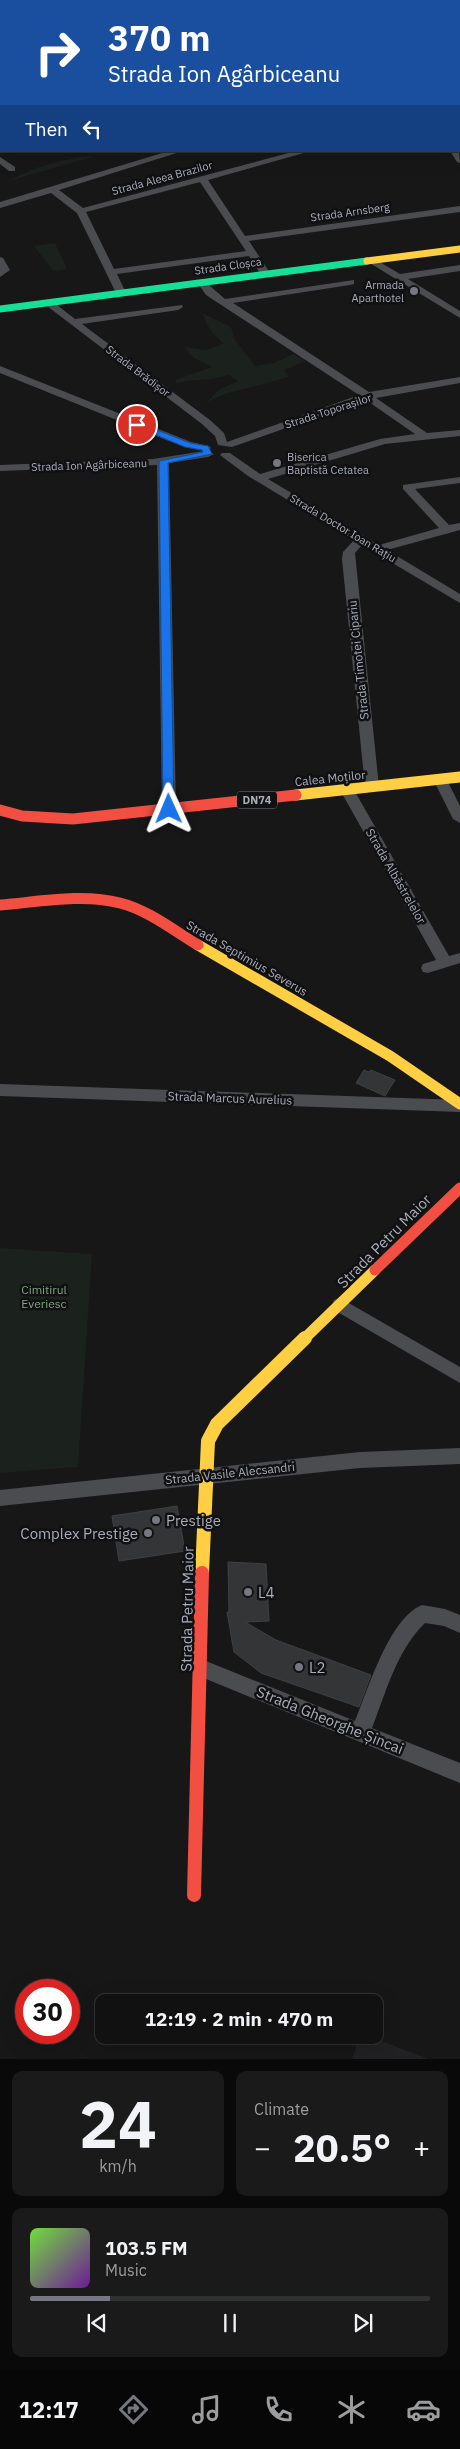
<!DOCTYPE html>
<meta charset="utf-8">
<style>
:root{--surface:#111;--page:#1a1a1a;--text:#f1f3f6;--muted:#9c9d9f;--line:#303131;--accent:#757880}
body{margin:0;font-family:"IBM Plex Sans",sans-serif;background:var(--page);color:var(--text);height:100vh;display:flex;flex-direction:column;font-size:19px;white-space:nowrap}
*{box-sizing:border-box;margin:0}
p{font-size:16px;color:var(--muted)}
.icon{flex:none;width:28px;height:28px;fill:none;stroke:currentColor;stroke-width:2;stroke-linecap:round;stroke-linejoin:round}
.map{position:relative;height:2059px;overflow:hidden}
.details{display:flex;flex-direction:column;gap:12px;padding:12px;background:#090909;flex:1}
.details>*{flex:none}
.hud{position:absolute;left:0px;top:0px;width:460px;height:152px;box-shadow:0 5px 20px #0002,0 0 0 1px var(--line);background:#1a4fa0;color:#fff;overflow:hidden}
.speed{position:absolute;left:15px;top:1979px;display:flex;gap:10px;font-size:25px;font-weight:700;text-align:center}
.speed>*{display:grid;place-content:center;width:65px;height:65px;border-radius:50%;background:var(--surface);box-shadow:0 5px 20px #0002,0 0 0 1px var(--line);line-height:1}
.speed .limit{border:8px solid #d22;background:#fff;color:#111}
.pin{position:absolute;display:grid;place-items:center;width:42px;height:42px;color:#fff;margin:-21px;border:2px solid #fff;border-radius:50%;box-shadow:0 1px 5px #0007}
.me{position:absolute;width:55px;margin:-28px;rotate:359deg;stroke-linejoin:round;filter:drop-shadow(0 0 4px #0008)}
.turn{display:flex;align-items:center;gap:18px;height:105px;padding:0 25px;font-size:22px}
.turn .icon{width:65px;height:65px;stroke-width:2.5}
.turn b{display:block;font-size:35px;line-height:42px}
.then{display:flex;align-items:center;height:48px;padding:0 25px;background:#0003;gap:10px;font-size:19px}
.big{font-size:38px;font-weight:700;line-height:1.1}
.details .tile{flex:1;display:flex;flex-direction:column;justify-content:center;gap:8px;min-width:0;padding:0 18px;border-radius:10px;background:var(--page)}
.details .dial{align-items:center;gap:0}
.dial b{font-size:65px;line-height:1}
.song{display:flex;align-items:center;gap:15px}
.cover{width:60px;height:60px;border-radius:8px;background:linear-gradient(135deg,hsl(100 70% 55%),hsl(280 70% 35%))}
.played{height:5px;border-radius:2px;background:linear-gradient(90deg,var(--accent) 20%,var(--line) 20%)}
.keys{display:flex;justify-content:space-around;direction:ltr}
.heat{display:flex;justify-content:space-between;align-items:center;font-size:28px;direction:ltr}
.details .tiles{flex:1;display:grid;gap:12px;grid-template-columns:1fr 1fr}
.tile:last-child{grid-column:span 2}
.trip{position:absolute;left:95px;top:1994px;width:288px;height:50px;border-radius:10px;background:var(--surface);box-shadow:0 5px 20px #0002,0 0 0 1px var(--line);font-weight:700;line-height:50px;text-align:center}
.tabs{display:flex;height:80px;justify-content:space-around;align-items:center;background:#070707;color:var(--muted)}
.tabs .icon{width:35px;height:35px}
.tabs .active{color:var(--accent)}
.tabs b{font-size:22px;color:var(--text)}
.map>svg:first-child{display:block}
.built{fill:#212124}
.green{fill:#1b211c}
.building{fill:#343537;stroke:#3f4043}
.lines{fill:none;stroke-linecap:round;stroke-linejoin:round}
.street{fill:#4b4c50;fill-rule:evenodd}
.fast{stroke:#16e098;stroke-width:7}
.slow-far3{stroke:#ffcf43;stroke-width:7}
.slow-far2{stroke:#ffcf43;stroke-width:9}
.slow-far1{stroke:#ffcf43;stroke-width:11}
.slow{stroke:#ffcf43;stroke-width:14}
.jam-far2{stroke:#f24e42;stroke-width:7}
.jam-far1{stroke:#f24e42;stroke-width:11}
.jam{stroke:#f24e42;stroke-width:14}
.route{fill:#1a73e8;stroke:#114b97}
.poi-dot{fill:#757880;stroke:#111113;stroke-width:2}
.labels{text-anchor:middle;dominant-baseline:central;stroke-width:5;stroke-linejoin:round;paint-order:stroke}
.far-street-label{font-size:11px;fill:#a8adb8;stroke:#111113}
.far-poi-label{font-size:11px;fill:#a8adb8;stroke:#111113;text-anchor:end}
.shield{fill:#111113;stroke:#7b7e86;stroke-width:1}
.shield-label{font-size:11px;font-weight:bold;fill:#a8adb8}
.street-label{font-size:12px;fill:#a8adb8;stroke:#111113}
.park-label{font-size:12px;fill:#7fa381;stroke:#111113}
.near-street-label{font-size:15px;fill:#a8adb8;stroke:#111113}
.near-poi-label{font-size:15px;fill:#a8adb8;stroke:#111113;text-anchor:start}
</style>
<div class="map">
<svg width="460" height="2059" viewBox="0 0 460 2059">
<rect width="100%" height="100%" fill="#171717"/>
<!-- built -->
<path class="built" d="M360 2035H366L428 2059H352Z"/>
<!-- green -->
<path class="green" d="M95 156 9 181C36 166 64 158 95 156Z
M55 243 67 269 53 271 34 246Z
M202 313 231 327 234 338 255 366 274 363 293 354 306 361 284 370 289 377 225 394 207 402 218 390 238 381 229 375C211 381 196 379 176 383L175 380 212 367 194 358 184 347 206 350 224 344 210 330Z
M0 1248 92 1254 78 1467 0 1473Z"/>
<!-- building -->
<path class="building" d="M364 1070 369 1072 371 1070 395 1080 385 1096 356 1083Z
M177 1506 185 1551 119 1561 112 1516Z
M228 1562 266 1564 269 1621 245 1622 276 1640 371 1675 359 1707 261 1673 234 1652 227 1612 229 1613Z"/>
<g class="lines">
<!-- street -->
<path class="street" d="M110 0H118L119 1H111Z
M179 0H189L190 1H180Z
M438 0H447L448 1H439Z
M459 7H460V11H459Z
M0 20H1V25H0Z
M460 41V47L459 48V42Z
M0 59 1 60V66L0 65Z
M0 79H1V85H0Z
M0 109H1V115H0Z
M1 124V130L0 131V125Z
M169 151H183L59 190 83 208 296 151H311L208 180 245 236 460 206V212L249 241 270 273 269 275H261L249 256 117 274 126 293 121 296 116 293 77 213 51 193 0 208V202ZM200 182 246 251 114 269 86 212Z
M450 151H459L460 163 457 162Z
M0 157 15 167V171H9L0 164Z
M0 257 3 258 10 270 0 277Z
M371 257 400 274 460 265V271L408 279 460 311V318L368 262 366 260Z
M202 279 225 299 354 280V284L350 285 233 303 369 392 460 377V383L376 398 427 433 460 430V436L385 444 268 479 379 545 439 528 403 489V485L460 477V483L415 489 449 525 460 523V530L387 550 460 594V603L362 545 355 553 379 787 377 790 372 791 365 787 342 559 343 552 354 540 248 476 220 455 222 453H230L260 474 380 439 415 434 366 400 232 447 218 445 215 436 202 424 43 303 52 301 75 319 182 305 183 307 178 310 82 324 210 420 224 433 227 442 359 395 206 295 197 282Z
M0 366 191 442 209 446 211 448 207 451 214 454 208 457 169 463 176 809 174 812H164L162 809 157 465 0 471V465L153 459 204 451 184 447 0 373Z
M440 775 445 776 460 806V823L453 819 433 779Z
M347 786 354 790 449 956 460 953V963L428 973 423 972 421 968 423 964 436 960 340 790Z
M0 1084 460 1100V1112L0 1096Z
M340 1298 460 1367V1383L334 1310 332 1305 334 1300Z
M460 1448V1464L360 1468 0 1506V1490L360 1452Z
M422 1605 445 1609 460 1615V1633L444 1626 425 1623C397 1650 386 1692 372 1728L460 1763V1783L194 1674 191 1668 194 1662 201 1659 355 1721C368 1690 389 1618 422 1605Z"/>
<!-- fast -->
<path class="fast" d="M0 309 367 261"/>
<!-- slow-far3 -->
<path class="slow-far3" d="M112 1 117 0
M367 261 460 249"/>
<!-- slow-far2 -->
<path class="slow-far2" d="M449 778 460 777"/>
<!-- slow-far1 -->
<path class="slow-far1" d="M296 795 460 777
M198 945 390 1056 460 1104
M304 1339 375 1270"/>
<!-- slow -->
<path class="slow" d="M202 1573 208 1441 217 1424 305 1338"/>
<!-- jam-far2 -->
<path class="jam-far2" d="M273 0 275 1"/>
<!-- jam-far1 -->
<path class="jam-far1" d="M0 810 22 816 73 819 296 795
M0 905C38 902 82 893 120 903 148 910 173 930 198 945
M375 1270 460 1188"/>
<!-- jam -->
<path class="jam" d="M194 1895 202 1573"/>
</g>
<!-- route -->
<path class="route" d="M134 423H140L190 443 208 446 212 454 168 463 174 809 169 813 163 809 159 461 203 452 202 450 185 447 134 426Z"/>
<!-- markers -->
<g class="poi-dot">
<circle cx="414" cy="291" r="5"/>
<circle cx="277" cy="463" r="5"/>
<circle cx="156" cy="1520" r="5"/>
<circle cx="148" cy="1533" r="5"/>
<circle cx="248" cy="1592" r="5"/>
<circle cx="299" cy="1667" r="5"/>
</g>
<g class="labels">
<!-- far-street labels -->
<g class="far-street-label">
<text transform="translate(162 178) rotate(-15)">Strada Aleea Brazilor</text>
<text transform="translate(350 212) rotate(-8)">Strada Arnsberg</text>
<text transform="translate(228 266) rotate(-8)">Strada Cloșca</text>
<text transform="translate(138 371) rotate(37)">Strada Brădișor</text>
<text transform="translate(328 411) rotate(-18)">Strada Toporașilor</text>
<text transform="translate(89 465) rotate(-2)">Strada Ion Agârbiceanu</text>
<text transform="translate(343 528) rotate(31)">Strada Doctor Ioan Rațiu</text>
</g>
<!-- far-poi labels -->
<g class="far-poi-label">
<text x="404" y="285">Armada<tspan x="404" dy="13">Aparthotel</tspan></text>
<text x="287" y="457" text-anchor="start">Biserica<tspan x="287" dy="13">Baptistă Cetatea</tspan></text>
</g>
<!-- shield labels -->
<rect class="shield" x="237" y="791.5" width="40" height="17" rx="4"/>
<g class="shield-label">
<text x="257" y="800">DN74</text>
</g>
<!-- street labels -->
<g class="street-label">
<text transform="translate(358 660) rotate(-96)">Strada Timotei Cipariu</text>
<text transform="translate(330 778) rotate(-6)">Calea Moților</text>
<text transform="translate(396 876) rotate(60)">Strada Albăstrelelor</text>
<text transform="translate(247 958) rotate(30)">Strada Septimius Severus</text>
<text transform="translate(230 1098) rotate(2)">Strada Marcus Aurelius</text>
<text transform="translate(230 1473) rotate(-6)">Strada Vasile Alecsandri</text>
</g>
<!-- park labels -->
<g class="park-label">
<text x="44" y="1289">Cimitirul<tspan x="44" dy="14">Everiesc</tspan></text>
</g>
<!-- near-street labels -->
<g class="near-street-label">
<text transform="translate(384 1241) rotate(-45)">Strada Petru Maior</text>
<text transform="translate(187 1609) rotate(-89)">Strada Petru Maior</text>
<text transform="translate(330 1720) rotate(22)">Strada Gheorghe Șincai</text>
</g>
<!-- near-poi labels -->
<g class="near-poi-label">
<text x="166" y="1520">Prestige</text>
<text x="138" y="1533" text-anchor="end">Complex Prestige</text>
<text x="258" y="1592">L4</text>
<text x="309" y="1667">L2</text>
</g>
</g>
</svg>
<div class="speed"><div class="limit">30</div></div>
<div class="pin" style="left:137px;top:425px;background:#d93025"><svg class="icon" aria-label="arrive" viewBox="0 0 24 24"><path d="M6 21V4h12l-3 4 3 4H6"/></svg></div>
<svg class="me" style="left:169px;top:809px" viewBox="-20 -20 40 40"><path d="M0-17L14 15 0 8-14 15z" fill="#1a73e8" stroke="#fff" stroke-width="4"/></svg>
<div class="trip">12:19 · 2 min · 470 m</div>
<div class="hud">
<div class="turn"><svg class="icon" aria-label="right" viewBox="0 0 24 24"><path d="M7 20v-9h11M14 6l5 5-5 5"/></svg><div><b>370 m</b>Strada Ion Agârbiceanu</div></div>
<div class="then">Then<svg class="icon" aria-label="left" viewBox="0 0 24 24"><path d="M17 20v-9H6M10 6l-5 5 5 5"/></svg></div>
</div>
</div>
<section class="details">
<div class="tiles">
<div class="tile dial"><b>24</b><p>km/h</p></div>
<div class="tile"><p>Climate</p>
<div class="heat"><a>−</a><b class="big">20.5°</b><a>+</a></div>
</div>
<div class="tile">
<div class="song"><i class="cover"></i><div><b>103.5 FM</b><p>Music</p></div></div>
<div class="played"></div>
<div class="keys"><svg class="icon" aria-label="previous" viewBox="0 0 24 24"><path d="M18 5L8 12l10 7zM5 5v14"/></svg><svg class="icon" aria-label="pause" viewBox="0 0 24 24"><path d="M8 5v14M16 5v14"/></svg><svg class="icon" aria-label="next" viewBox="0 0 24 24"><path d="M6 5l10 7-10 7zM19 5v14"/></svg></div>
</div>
</div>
</section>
<nav class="tabs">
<b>12:17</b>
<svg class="icon active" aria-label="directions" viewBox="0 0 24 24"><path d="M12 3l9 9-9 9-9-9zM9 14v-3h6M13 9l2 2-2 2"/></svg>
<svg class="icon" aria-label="music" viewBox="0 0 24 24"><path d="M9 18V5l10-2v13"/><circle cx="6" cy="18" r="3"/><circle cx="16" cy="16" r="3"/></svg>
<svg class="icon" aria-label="phone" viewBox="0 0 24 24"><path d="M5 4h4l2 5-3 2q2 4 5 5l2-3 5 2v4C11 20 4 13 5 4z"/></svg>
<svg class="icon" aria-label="climate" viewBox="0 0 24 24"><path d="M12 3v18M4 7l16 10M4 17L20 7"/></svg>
<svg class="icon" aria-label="car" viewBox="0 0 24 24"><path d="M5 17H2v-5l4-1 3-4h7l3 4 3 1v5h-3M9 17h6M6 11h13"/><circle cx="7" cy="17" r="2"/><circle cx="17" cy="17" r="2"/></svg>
</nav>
